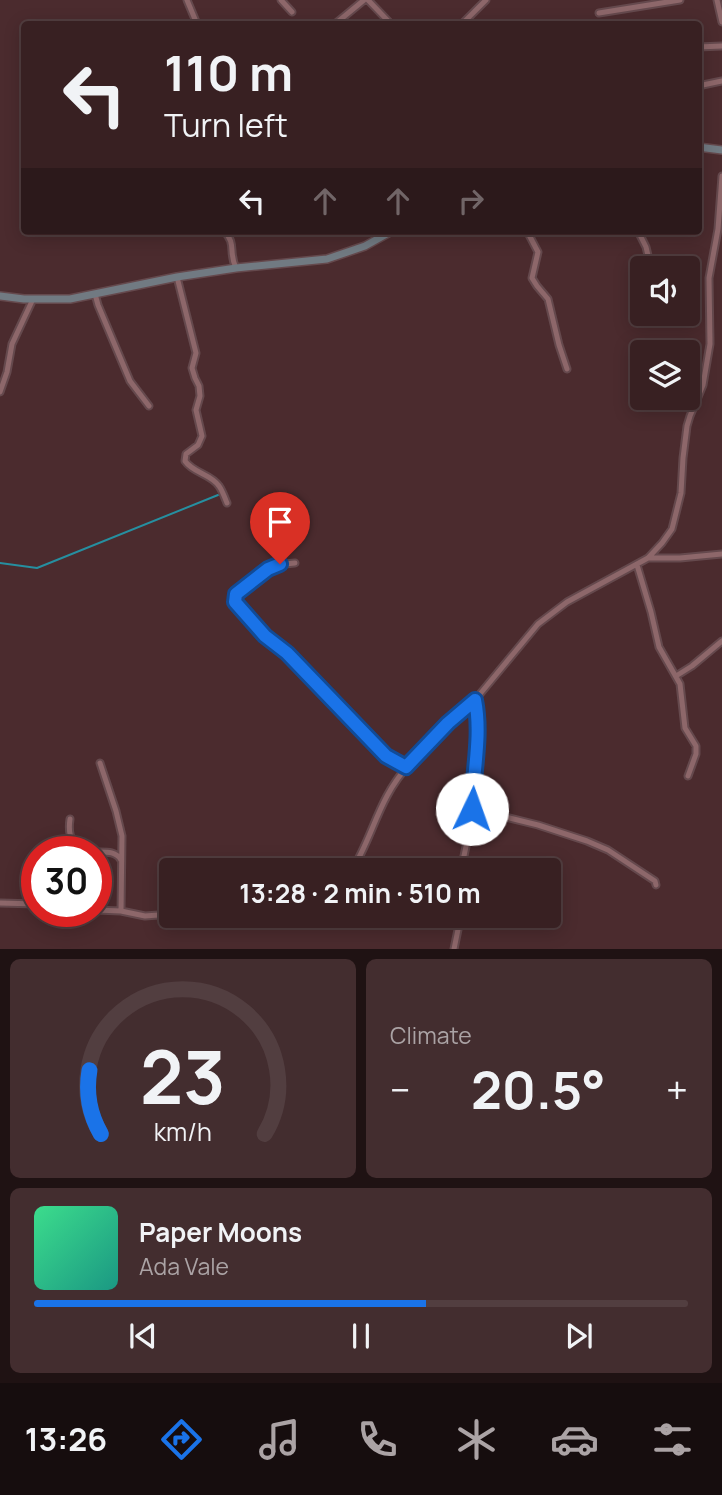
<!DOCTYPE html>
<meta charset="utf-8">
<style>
:root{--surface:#382022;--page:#432d2f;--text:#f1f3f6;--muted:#aba3a5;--line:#523e40;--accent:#1a73e8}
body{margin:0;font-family:Manrope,sans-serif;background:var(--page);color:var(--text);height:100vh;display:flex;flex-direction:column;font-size:26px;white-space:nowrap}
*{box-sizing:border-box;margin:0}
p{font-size:23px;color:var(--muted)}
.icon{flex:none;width:38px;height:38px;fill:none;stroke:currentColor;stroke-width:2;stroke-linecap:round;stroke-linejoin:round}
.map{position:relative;height:949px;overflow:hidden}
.drawer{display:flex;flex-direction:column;gap:10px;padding:10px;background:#1f1213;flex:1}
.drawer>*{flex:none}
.hud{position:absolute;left:21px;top:21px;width:681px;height:214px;border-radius:7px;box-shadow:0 4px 18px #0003,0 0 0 2px var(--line);background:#382022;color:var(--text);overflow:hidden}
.fabs{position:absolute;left:630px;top:256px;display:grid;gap:14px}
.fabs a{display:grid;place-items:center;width:70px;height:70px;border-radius:7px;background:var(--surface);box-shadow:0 4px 18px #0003,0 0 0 2px var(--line);font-size:35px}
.speed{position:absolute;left:21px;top:836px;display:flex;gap:14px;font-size:35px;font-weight:700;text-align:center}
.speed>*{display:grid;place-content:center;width:91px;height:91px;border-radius:50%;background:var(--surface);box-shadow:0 4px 18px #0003,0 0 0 2px var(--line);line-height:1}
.speed .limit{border:10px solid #d22;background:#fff;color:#111}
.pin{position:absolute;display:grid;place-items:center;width:60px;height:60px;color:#fff;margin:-72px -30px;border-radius:50% 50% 50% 0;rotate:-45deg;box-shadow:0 0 7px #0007}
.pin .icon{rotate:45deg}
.me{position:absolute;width:77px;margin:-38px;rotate:3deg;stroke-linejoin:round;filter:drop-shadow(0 0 5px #0008)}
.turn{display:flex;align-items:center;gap:24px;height:147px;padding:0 28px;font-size:32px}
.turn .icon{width:91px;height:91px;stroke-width:2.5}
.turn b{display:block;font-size:49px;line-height:60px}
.lanes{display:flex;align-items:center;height:66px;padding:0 28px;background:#0003;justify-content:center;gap:35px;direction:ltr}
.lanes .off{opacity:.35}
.big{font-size:52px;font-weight:700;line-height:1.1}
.drawer .widget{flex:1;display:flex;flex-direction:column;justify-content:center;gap:10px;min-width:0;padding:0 24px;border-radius:10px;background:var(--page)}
.drawer .dial{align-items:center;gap:0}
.dial svg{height:182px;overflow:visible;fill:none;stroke:var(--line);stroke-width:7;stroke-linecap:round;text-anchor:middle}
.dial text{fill:var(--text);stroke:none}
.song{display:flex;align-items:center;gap:21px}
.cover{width:84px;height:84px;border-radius:10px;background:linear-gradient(135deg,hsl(150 70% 55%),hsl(170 70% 35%))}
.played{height:7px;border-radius:4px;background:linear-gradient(90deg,var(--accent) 60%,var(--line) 60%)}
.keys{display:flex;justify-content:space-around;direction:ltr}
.heat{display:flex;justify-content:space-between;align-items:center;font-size:38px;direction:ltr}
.drawer .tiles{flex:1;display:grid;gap:10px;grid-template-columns:1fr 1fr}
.widget:last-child{grid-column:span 2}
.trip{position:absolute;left:159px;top:858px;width:402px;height:70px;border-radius:7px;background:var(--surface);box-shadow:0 4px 18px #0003,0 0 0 2px var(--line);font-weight:700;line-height:70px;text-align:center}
.menu{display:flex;height:112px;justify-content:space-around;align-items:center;background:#160d0e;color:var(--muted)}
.menu .icon{width:49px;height:49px}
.menu .active{color:var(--accent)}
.menu b{font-size:32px;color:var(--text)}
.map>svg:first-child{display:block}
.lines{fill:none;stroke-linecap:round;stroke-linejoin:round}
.stream{stroke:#268fa0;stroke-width:2}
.street-casing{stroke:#65494d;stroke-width:9}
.secondary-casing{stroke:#65494d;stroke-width:10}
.street{stroke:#8d676a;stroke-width:5}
.secondary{stroke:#717a82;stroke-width:7}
.route-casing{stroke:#114b97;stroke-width:18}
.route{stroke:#1a73e8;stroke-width:12}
</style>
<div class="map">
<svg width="722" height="949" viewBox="0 0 722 949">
<rect width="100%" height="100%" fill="#4b2b2e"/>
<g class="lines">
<!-- stream -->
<path class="stream" d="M0 563 37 568 218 495"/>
<!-- street casing -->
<g class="street-casing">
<path id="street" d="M187 0 197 24
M281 0 292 12
M368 0 391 24
M717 0 722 22
M599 13 680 0
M335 24 364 0
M462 24 486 0
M698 47 722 46
M698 86 722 81
M224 231C237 244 228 252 236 268
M527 231 538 252 532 278 537 286 548 299 559 345 567 369
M638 231 646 247 650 264
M177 277 196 353 192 368 195 378 199 386 200 396 196 410 202 436 198 445 186 454 185 461C193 473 211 474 219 486 222 490 225 498 227 503
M95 294 98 305 130 381 149 406
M0 392 7 372 12 344 33 299
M648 558H680L722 554
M295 563C268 564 256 577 236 594L235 602 265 636 287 653 386 756 406 767
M637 565 651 612 659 647 680 684 685 728 696 746V754L688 776
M676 676 692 666 722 641
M100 763 116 811 122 836 121 911
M473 809 538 825 587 841 608 850 655 881 656 885
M70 819C67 839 74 849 94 852
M96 852C106 852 116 851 121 860
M352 870C367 846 374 820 387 796 406 760 445 726 475 700
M461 870 471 823 473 809 478 738 479 717 475 700 538 624 567 602 648 558 662 543 672 529 681 493 683 458 687 426 690 416 703 385 710 344 709 278 718 229 722 176
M0 903 37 904
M96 910 121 911 145 916 172 914
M454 949 461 915"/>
</g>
<!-- secondary casing -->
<g class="secondary-casing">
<path id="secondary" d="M698 147 722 150
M0 296 24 299H70L177 277 236 268 327 259 365 246 392 231"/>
</g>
<!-- street -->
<use href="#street" class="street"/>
<!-- secondary -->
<use href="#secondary" class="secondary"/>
</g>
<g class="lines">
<!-- route casing -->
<g class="route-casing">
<path id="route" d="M280 564 268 569 236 594 235 602 265 636 287 653 386 756 406 767 448 723 475 700C482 736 473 772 472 809"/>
</g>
<!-- route -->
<use href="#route" class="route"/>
</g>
</svg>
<div class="fabs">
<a><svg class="icon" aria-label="sound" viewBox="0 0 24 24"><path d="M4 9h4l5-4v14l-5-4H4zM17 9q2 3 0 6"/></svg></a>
<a><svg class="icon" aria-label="layers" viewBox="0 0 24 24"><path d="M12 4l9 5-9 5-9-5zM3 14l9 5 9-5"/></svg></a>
</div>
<div class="speed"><div class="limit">30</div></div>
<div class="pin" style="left:280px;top:564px;background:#d93025"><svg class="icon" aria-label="arrive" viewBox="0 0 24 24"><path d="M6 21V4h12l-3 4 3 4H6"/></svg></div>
<svg class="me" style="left:472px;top:809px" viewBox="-20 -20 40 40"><circle r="19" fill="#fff"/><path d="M0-13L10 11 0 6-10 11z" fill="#1a73e8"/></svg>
<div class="trip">13:28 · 2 min · 510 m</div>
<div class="hud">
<div class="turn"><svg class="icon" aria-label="left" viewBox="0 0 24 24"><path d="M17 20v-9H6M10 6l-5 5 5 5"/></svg><div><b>110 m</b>Turn left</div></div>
<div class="lanes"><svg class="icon" aria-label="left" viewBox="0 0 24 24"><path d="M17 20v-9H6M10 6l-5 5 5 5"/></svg><svg class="icon off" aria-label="ahead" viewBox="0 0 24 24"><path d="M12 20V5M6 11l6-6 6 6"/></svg><svg class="icon off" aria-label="ahead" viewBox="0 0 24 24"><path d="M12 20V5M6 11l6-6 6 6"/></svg><svg class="icon off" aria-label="right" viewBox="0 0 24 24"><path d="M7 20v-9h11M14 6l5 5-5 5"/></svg></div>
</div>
</div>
<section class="drawer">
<div class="tiles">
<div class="widget dial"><svg viewBox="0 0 100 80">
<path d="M14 69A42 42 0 1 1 86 69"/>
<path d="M14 69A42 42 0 0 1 9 41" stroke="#1a73e8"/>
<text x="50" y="56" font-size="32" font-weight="700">23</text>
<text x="50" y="72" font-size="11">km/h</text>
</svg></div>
<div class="widget"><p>Climate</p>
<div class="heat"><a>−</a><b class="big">20.5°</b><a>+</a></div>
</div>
<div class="widget">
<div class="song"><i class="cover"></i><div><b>Paper Moons</b><p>Ada Vale</p></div></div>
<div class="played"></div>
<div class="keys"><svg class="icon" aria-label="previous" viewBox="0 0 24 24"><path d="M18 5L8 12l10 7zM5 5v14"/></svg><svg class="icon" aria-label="pause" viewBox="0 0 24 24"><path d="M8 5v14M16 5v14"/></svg><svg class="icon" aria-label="next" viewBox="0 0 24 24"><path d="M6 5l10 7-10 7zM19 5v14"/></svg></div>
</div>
</div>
</section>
<nav class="menu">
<b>13:26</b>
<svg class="icon active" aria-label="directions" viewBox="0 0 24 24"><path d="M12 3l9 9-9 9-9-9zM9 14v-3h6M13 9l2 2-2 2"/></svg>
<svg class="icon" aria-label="music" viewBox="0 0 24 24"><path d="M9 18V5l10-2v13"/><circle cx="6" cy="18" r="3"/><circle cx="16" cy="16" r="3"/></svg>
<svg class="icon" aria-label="phone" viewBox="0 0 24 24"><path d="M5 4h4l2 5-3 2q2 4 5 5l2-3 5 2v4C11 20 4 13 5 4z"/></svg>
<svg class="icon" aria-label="climate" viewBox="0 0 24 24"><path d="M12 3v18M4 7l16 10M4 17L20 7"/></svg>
<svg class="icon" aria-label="car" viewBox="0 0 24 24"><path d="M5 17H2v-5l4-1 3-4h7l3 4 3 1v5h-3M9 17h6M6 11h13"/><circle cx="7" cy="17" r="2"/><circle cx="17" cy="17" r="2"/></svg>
<svg class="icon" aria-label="filters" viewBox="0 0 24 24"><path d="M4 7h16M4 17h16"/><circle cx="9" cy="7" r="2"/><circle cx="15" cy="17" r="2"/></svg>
</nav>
